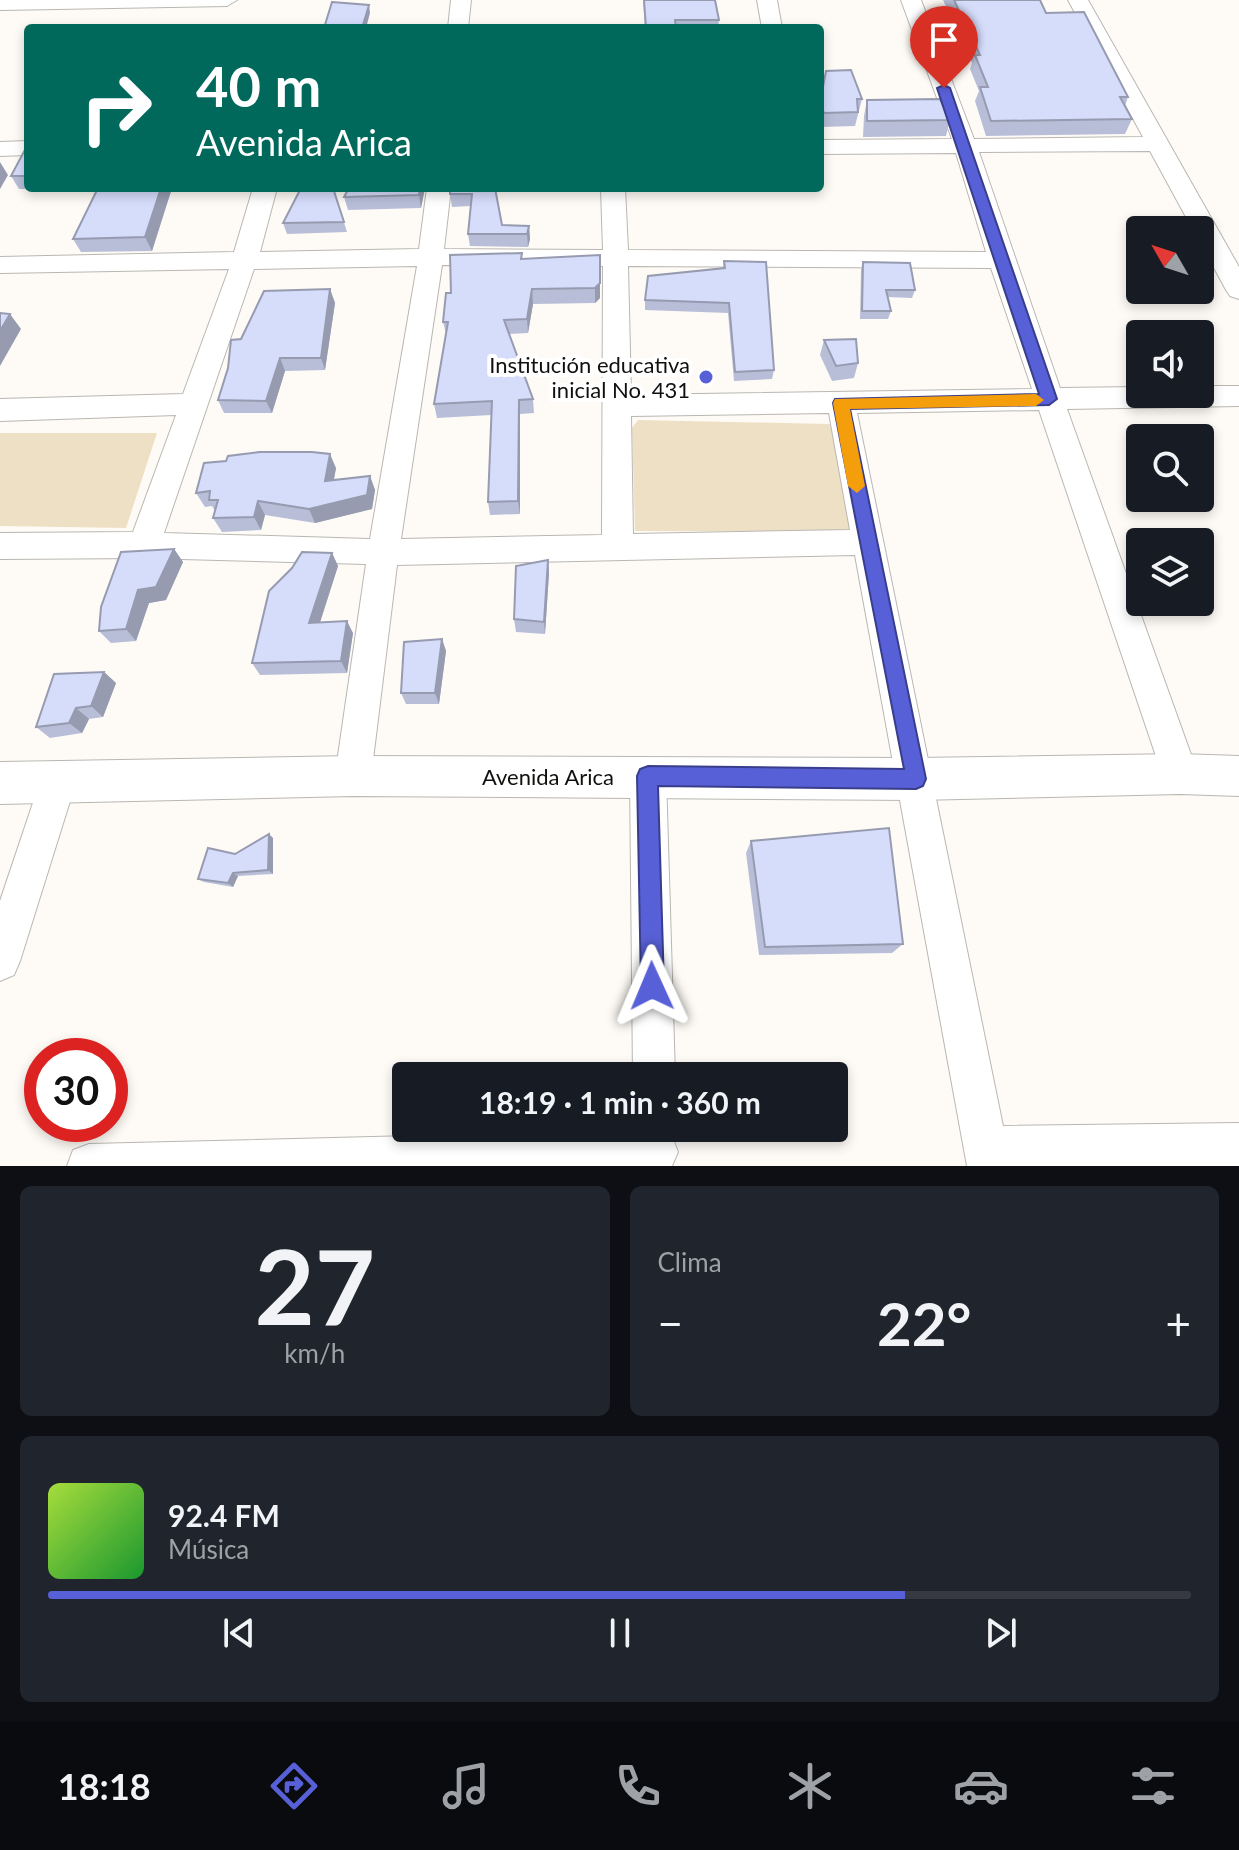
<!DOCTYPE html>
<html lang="es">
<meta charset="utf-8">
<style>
:root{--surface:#171b24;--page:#20242c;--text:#f1f3f6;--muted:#9ea1a6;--line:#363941;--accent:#5860d7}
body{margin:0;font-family:Lato,sans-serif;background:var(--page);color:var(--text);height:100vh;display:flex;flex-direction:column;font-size:30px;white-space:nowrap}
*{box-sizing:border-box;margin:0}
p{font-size:26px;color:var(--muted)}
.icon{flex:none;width:44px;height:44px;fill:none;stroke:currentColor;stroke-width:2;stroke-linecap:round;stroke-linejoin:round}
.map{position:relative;height:1166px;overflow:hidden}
.side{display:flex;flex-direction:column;gap:20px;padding:20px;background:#0d0f14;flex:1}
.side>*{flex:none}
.top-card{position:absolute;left:24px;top:24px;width:800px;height:168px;border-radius:8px;box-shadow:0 4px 12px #0003;background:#00695c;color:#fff;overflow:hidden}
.needle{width:52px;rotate:309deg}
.controls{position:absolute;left:1126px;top:216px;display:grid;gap:16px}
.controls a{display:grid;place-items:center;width:88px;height:88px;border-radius:8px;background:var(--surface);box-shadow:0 4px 12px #0003;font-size:40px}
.speed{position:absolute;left:24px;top:1038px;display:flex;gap:16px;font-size:40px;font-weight:700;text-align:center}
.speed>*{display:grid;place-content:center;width:104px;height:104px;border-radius:50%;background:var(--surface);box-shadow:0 4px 12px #0003;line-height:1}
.speed .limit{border:12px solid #d22;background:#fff;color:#111}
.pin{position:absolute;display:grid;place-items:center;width:68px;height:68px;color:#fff;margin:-82px -34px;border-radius:50% 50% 50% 0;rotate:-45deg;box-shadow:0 0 8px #0007}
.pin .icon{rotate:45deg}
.me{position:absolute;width:88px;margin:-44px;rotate:359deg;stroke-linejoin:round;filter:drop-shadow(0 0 6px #0008)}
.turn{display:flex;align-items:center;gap:28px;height:168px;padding:0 40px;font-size:36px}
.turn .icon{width:104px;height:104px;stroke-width:2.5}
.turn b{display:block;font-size:56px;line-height:68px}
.big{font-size:60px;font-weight:700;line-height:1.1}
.side .widget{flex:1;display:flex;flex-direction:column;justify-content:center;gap:12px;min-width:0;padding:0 28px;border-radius:12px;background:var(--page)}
.side .dial{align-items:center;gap:0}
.dial b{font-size:104px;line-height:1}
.song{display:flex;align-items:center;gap:24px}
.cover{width:96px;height:96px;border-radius:12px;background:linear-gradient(135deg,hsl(80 70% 55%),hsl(130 70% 35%))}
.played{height:8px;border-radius:4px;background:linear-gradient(90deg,var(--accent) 75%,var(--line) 75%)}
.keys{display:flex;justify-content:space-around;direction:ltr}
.heat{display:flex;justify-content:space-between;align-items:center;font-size:44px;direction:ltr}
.side .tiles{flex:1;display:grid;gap:20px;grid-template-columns:1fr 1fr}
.widget:last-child{grid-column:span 2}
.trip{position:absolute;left:392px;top:1062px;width:456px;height:80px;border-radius:8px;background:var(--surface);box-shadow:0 4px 12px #0003;font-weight:700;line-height:80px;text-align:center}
.tab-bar{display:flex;height:128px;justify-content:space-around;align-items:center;background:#090b0e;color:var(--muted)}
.tab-bar .icon{width:56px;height:56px}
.tab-bar .current{color:var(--accent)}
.tab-bar b{font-size:36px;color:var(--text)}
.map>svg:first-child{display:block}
.green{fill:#eee0c5}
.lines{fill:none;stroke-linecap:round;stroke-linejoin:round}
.minor-casing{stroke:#bab7b2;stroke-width:2}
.tertiary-casing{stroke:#bab7b2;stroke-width:2}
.minor{fill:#fff;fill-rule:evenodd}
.tertiary{fill:#fff;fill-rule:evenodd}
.wall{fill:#b8bed8}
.shaded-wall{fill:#969bb0}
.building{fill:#d6ddfb;stroke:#969bb0;stroke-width:2}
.route{fill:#5860d7;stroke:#393e8c;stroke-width:2}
.slow{fill:#f59e0b}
.poi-dot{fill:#5860d7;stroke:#fff;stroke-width:3}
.labels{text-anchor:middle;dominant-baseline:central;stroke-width:8;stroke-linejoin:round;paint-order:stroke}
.poi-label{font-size:22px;fill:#11100e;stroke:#fff;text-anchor:end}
.street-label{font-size:22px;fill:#11100e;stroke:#fff}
</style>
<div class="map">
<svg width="1239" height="1166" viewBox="0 0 1239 1166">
<rect width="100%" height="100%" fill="#fefbf6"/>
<!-- green -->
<path class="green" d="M638 420 830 424 853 532 635 531 632 428Z
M0 433H157L126 528 0 526Z"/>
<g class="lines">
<!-- minor casing -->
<g class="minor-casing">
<path id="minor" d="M0 0H237L227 6 0 10Z
M451 0H471L468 28H448Z
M757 0H777L782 28H762Z
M901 0H921L974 139 1143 137 1068 0H1088L1239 267V299L1230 296 1226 290 1200 242V230H1193L1150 151 979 152 1060 388 1140 387V394H1200V386H1239V406L1067 409 1198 774 1193 786 1180 791 1167 786 1162 774 1039 410 857 413 1003 1126 1239 1123V1166H967L855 555 397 565 371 776 366 788 353 793 340 788 335 776 366 564 144 558 0 559V533L133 532 176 415 0 421V399L183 394 229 269 0 273V257L234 252 253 188H277L260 252 419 249 427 188H451L444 249 603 250 601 188H625L628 250 986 252 956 153 820 154V140L952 139ZM442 265 603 266 602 535 401 539ZM417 266 370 539 164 533 254 269ZM628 266 991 268 1032 389 631 395ZM829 413 850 530 633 534 631 416Z
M28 141V155L0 156V142Z
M648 759 661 764 666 776 675 1076H633L630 776 635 764Z
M58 765 71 770 76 782 20 961 14 975 0 981V901L40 782 45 770Z
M656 1130 672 1136 678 1152 672 1166H67L73 1150 89 1144Z"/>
</g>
<!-- tertiary casing -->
<g class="tertiary-casing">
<path id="tertiary" d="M1180 754 1239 756V796L1180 794 916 800 353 796 0 804V762L353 756 916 758Z"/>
</g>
<!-- minor -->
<use href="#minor" class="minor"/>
<!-- tertiary -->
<use href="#tertiary" class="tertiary"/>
</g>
<!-- wall -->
<path class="wall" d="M643 0H715L719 20 718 28H645Z
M943 0H1040L1046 13 1128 97 1125 106 1132 119 1125 134 986 136 975 101 979 91 970 69 972 63Z
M820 87 862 99 855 126 821 127 820 123Z
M867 100 950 120 946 136 863 137 864 116Z
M28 146V188H172L152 251 81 252 73 239 97 190 19 189 11 176Z
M333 188 347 232 287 234 283 223Z
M425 188 421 208 348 210 344 197Z
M495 188 502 225 529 226 530 239 528 247 470 246 468 234 470 206 452 207 450 194Z
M600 255V298L595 303 533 304 528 333 509 334 533 399 534 413 520 414V514L490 515 488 502 491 415 437 418 434 404 446 334 443 322 451 293 523 259Z
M724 261 774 370 772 379 734 381 728 313 645 310V300L723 268Z
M863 262 915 290 912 298 887 297 891 311 888 319H860L861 270Z
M330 289 335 303 325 370 285 371 272 413H224L218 400 241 339Z
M824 340 858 363 854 378 832 381 820 355Z
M226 461 336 468 334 480 370 476 375 490 372 509 315 523 265 515 261 530 222 532 213 518 215 511 212 506 205 507 196 493Z
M174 549 183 562 166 600 149 603 136 641 111 643 99 631Z
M332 553 338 566 320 622 353 633 347 673 260 675 252 663Z
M548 560 549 573 545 634 516 632 514 619Z
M442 639 446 651 439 704H406L401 693Z
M104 672 116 683 103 717 89 719 82 733 50 738 36 727Z
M273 838V874L238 876 233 887 204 882 198 879 235 854Z
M751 841 903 944 892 953 759 955 746 853Z"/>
<!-- shaded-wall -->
<path class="shaded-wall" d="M369 5 370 13 366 28H362Z
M0 162 8 175 0 189Z
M161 188H172L152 251 145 237Z
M420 188H425L421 208 419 195Z
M529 226 530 239 528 247 527 234Z
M600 255V298L595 303V288Z
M330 289 335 303 325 370 321 358Z
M532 289 533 304 528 333 527 319Z
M10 314 21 329 0 366V331Z
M280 358 285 371 272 413 266 401Z
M519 400 520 414V514L518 501Z
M330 454 336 468 331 494 325 481Z
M370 476 375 490 372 509 315 523 309 509Z
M258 501 265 515 261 530 254 517Z
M174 549 183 562 166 600 149 603 136 641 126 629 138 590Z
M332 553 338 566 316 635 309 623Z
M548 560 549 573 545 634 544 622Z
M347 621 353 633 347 673 341 661Z
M442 639 446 651 439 704 435 693Z
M104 672 116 683 103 717 91 706Z
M76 708 89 719 82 733 69 723Z
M269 834 273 838V874L268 870Z
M233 873 238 876 233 887 228 883Z"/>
<!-- building -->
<path class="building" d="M644 0H715L719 20H675L676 28H646Z
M954 0H1040L1046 13 1084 12 1128 97H1120L1132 119 991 121 980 87H988L975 55H980Z
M332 2 369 5 362 28H324Z
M851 70 862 99H857L858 112 824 113 820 102V87H823L826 71Z
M940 99 950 120 867 121V100Z
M27 146H28V176H11Z
M98 188H161L145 237 73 239Z
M301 188H333L344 222 283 223Z
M349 188H420L419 195 344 197Z
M450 188H495L502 225 529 226 527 234H468L472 194H450Z
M522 253 521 259 600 255V283L595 288 532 289 527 319 504 320 533 399 519 400 518 501 488 502 492 401 434 404 448 322H443L446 293H451L450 255Z
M724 261 766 262 774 370 735 372 729 303 645 300 648 276 725 268Z
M863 262 910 263 915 290H886L891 311H862Z
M330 289 321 358H280L266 401 218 400 228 368 231 340 241 339 264 291Z
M0 313 10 314 0 331Z
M856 339 858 363 836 366 824 340Z
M259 452H312L330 454 325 481 370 476 367 495 309 509 258 501 254 517 213 518 218 500H209L210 491 196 493 204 463 226 461 228 456Z
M174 549 156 587 138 590 126 629 99 631 101 607 121 552Z
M302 552 332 553 309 623 347 621 341 661 252 663 269 591 292 568Z
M548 560 544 622 514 619 516 566Z
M442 639 435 693H401L404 642Z
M104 672 91 706 76 708 69 723 36 727 54 674Z
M889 828 903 944 765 947 751 841Z
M269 834 268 870 233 873 228 883 198 879 208 848 235 854Z"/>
<!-- route -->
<path class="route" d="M944 85 950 88 1057 399 1049 405 850 409 926 779 923 786 916 789 658 786 664 986 660 994 652 998 644 994 641 986 637 776 640 769 648 766 904 769 833 403 835 399 1039 394 937 88Z"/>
<!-- slow -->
<path class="slow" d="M1036 394 1044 400 1036 406 850 409 865 486 857 493 848 486 833 403 835 399Z"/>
<!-- markers -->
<circle class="poi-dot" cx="706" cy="377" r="8"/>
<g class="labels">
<!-- poi labels -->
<g class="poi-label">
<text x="690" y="364">Institución educativa<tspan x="690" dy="25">inicial No. 431</tspan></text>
</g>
<!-- street labels -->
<g class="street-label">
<text x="548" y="776">Avenida Arica</text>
</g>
</g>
</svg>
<div class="controls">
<a><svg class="needle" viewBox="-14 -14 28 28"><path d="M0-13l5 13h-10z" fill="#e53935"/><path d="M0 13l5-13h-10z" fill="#9ea1a6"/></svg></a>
<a><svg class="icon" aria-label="sound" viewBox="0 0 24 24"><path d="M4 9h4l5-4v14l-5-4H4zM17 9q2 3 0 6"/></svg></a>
<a><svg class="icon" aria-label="search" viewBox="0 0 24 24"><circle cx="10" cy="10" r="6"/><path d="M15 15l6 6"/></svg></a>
<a><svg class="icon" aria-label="layers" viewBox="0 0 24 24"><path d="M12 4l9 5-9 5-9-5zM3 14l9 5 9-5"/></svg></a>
</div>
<div class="speed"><div class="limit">30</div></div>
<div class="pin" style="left:944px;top:88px;background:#d93025"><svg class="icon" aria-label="arrive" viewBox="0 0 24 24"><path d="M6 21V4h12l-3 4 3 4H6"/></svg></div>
<svg class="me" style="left:652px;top:986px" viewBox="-20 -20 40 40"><path d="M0-17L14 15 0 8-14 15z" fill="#5860d7" stroke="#fff" stroke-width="4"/></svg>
<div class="trip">18:19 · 1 min · 360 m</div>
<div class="top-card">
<div class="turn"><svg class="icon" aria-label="right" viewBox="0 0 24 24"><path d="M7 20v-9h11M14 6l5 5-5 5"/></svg><div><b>40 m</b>Avenida Arica</div></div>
</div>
</div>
<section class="side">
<div class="tiles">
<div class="widget dial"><b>27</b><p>km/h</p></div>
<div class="widget"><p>Clima</p>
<div class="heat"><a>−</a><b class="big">22°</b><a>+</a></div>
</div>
<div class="widget">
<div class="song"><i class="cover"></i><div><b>92.4 FM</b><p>Música</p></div></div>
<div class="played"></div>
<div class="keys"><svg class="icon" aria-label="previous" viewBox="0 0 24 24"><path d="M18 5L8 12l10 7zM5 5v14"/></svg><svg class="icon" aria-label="pause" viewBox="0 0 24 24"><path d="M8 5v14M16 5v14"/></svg><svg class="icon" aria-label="next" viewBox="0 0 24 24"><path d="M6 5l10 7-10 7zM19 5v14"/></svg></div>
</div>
</div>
</section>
<nav class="tab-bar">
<b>18:18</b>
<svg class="icon current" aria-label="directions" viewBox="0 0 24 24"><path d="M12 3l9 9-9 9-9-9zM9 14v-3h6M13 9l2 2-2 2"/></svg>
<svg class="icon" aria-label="music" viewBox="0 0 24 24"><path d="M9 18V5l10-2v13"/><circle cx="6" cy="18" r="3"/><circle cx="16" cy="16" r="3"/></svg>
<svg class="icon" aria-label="phone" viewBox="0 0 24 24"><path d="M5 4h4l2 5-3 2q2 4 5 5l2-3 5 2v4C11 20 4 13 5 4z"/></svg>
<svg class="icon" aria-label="climate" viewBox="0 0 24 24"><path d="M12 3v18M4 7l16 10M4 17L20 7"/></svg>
<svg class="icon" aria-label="car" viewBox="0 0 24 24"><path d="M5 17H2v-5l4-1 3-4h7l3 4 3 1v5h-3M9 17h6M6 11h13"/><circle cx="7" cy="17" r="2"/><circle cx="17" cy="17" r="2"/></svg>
<svg class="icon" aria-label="filters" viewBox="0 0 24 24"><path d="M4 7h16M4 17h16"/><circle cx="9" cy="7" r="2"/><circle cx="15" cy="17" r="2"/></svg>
</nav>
